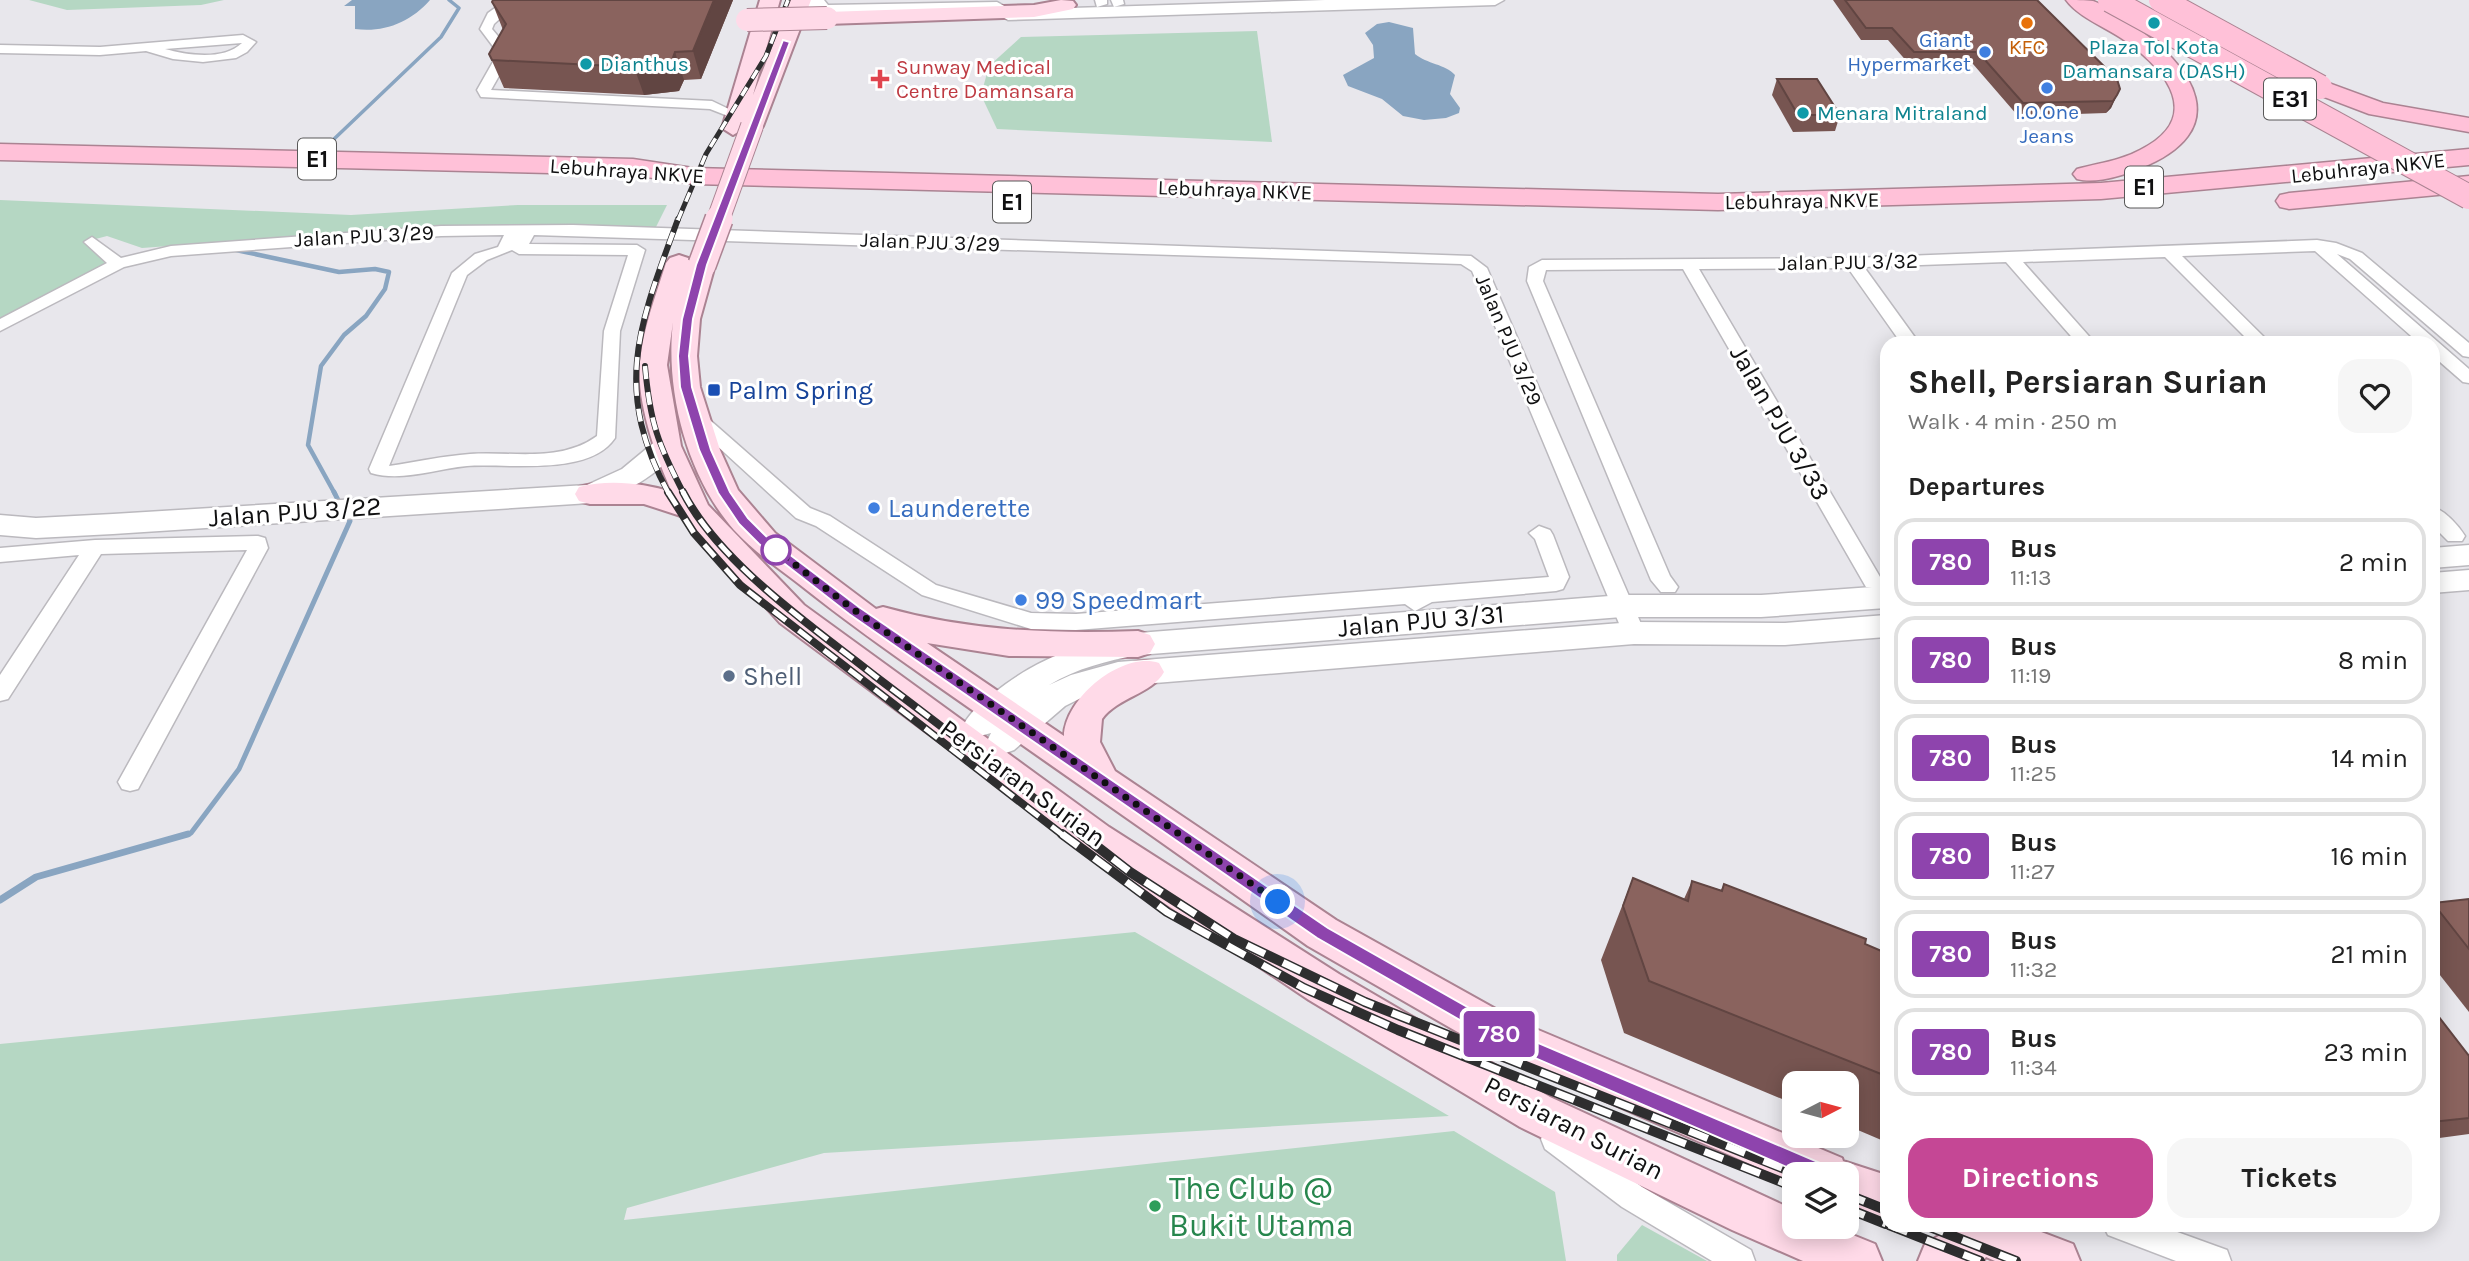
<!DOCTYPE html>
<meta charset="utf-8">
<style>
:root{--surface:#fff;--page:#f6f6f6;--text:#222;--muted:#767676;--line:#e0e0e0;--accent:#c54795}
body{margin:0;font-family:Karla,sans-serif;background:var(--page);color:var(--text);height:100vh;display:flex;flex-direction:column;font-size:26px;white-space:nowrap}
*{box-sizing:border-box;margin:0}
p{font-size:23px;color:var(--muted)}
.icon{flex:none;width:38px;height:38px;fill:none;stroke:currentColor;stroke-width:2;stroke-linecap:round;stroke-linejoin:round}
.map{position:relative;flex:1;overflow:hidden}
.sheet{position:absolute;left:1880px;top:336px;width:560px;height:896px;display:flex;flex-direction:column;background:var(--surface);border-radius:21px;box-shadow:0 4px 18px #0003}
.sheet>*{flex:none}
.badge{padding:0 14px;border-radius:5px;font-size:24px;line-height:46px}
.needle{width:46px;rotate:84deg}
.fabs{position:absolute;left:1782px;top:1071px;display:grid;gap:14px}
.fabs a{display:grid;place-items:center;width:77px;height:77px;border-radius:14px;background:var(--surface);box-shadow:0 4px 18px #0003;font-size:35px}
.you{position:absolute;width:35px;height:35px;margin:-18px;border:5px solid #fff;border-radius:50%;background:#1a73e8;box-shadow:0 0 0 10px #1a73e833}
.map>.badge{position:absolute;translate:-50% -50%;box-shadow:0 0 0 4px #fff}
h2{padding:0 28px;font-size:26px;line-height:63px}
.round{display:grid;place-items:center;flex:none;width:74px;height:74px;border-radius:21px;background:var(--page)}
.summary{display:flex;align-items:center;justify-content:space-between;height:119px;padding:0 28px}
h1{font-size:33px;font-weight:700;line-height:52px}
.primary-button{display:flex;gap:14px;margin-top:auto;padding:14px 28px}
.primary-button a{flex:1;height:80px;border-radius:21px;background:var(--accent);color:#fff;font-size:28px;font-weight:700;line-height:80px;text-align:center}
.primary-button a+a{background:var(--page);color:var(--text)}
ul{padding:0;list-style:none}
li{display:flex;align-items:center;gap:21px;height:88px;margin:0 14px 10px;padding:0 14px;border:4px solid var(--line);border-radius:21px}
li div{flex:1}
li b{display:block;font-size:26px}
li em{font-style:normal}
li .badge{min-width:77px;font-weight:700;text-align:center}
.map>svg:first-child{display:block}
.green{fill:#b5d7c3}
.water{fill:#89a5c1}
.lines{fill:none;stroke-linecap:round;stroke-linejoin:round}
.stream-far3{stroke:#89a5c1;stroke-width:3.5}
.stream-far2{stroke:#89a5c1;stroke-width:4.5}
.stream-far1{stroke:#89a5c1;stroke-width:5}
.stream{stroke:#89a5c1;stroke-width:7}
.street-casing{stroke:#bbb9be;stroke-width:3}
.secondary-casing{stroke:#bbb9be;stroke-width:3}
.primary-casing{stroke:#ab8392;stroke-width:4}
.highway-casing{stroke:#ab8392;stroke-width:3}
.street{fill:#fff;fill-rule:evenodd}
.secondary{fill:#fff;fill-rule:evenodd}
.primary{fill:#ffdae8;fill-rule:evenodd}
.highway{fill:#ffc1d8;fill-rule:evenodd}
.rail-far3-casing{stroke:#2e2e2f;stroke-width:5}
.rail-far2-casing{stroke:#2e2e2f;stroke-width:6}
.rail-far1-casing{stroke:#2e2e2f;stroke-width:8}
.rail-casing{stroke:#2e2e2f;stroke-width:10}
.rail-far3{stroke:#fff;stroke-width:3.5;stroke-dasharray:10;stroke-linecap:butt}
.rail-far2{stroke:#fff;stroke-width:4.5;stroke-dasharray:13;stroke-linecap:butt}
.rail-far1{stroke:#fff;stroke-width:5;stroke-dasharray:16;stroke-linecap:butt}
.rail{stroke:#fff;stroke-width:7;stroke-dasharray:20;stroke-linecap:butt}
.primary-bridge-far1-casing{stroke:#ab8392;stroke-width:24;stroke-linecap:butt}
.primary-bridge-casing{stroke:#ab8392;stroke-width:30;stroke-linecap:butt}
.highway-bridge-casing{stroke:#ab8392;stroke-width:26;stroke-linecap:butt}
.primary-bridge-far1{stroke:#ffdae8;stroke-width:22}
.primary-bridge{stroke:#ffdae8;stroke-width:27}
.highway-bridge{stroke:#ffc1d8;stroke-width:24}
.wall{fill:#775551}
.shaded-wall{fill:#614542}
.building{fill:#8a635e;stroke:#614542;stroke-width:2}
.line{fill:#8e44ad;stroke:#fff;stroke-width:2}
.walk{stroke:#101011;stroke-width:7;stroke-dasharray:0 12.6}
.food-dot{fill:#e8710a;stroke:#fff;stroke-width:2.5}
.culture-dot{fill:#0f9aa8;stroke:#fff;stroke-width:2.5}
.shop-dot{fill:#3f7fe0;stroke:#fff;stroke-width:2.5}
.health-dot{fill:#e0444e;stroke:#fff;stroke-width:2.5}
.transit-dot{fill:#1a4fb4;stroke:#fff;stroke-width:2.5}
.stop-dot{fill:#fff;stroke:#8e44ad;stroke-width:3.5}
.service-dot{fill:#5c6f8a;stroke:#fff;stroke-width:2.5}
.leisure-dot{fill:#2e9e5b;stroke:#fff;stroke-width:2.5}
.labels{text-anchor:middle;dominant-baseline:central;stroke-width:6;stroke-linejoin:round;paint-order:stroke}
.far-shop-label{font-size:21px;fill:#366cbe;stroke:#fff;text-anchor:end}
.far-food-label{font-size:21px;fill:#c56008;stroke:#fff}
.far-culture-label{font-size:21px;fill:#0d838f;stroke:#fff;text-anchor:start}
.far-health-label{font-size:21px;fill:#be3a42;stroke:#fff;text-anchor:start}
.far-street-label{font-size:21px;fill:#101011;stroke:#fff}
.shield{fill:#fff;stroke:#585858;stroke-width:2}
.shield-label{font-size:24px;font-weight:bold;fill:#101011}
.transit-label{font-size:26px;fill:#164399;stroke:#fff;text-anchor:start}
.street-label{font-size:26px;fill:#101011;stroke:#fff}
.shop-label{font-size:26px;fill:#366cbe;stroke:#fff;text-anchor:start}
.service-label{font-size:26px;fill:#4e5e75;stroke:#fff;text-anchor:start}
.near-leisure-label{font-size:32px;fill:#27864d;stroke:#fff;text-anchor:start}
</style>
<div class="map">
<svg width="2469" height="1261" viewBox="0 0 2469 1261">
<rect width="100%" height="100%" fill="#e8e7ec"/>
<!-- green -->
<g class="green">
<polygon points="29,0 224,0 201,5 67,10"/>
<polygon points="1257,31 1272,142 997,129 981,95 989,66 1021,37"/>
<polygon points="0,200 351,215 518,205 667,205 655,229 447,225 142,248 107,236 88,241 106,264 0,320"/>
<polygon points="1135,932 1449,1116 824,1153 627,1208 624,1220 1454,1131 1555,1192 1566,1261 0,1261 0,1044"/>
<polygon points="1642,1225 1707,1261 1617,1261 1617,1255"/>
</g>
<!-- water -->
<g class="water">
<path d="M352,0H430C411,22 384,33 355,29V6H344Z"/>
<path d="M1389,22L1413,28L1415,54C1427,64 1445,64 1455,75L1450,94L1460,108L1459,113L1446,118L1424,120L1403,116L1382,99L1348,86L1343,75L1374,58L1373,45L1365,33L1377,24Z"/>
</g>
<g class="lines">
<!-- stream-far3 -->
<polyline class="stream-far3" points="333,140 441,37 459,8 449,0"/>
<!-- stream-far2 -->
<polyline class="stream-far2" points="236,250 339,272 375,269 389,272 385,289 366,316 344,335 321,366 308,445 335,494"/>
<!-- stream-far1 -->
<g class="stream-far1">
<polyline points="334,492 341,506"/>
<polyline points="181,836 191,833 239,769 350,521 346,515"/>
</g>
<!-- stream -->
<polyline class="stream" points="0,900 36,877 188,834"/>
<defs>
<g id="street">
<polygon points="506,0 520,0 494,24 492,29 512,53 491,90 712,101 735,112 728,116 710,109 481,97 477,90 498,53 480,29 488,13"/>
<polygon points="1095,0 1107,0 1107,4 1097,7"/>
<polygon points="1111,0 1123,0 1124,4 1114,7"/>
<path d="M243,35L256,42L247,52L236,58L203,62L173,59L146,51L100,55L0,53V45L100,47ZM242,43C223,61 187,55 165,49Z"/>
<path d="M573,225L1471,256L1487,268L1645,633L1641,639H1627L1623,633L1472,271L1461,264L534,235L529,244L637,245L645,250L620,331L615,438C589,477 507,463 467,466C435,469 402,482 371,473L369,469L452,273L475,254L498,247L504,235L441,236L171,256L124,267L0,331V319L107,263L84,242L92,237L121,258L171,246L441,226ZM512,250L519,254L628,255L604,331L597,436C560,463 512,451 470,454C443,456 416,462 389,466L467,275L487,260Z"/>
<polygon points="2317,240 2336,243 2362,253 2469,343 2469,357 2463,356 2350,259 2337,254 2469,369 2469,383 2463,382 2432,355 2432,343 2419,343 2315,251 2182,256 2270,343 2251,343 2165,257 2023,262 2095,343 2077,343 2006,262 1864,267 1919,343 1901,343 1848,268 1699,269 1883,582 1880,587 1866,587 1683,269 1546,270 1543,281 1670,576 1678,587 1675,592 1661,592 1651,580 1527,281 1529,267 1542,260 1853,258"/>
<polygon points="697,412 703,414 810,508 830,516 936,585 1031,613 1076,614 1549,577 1535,539 1529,533 1539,526 1550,530 1553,535 1569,577 1563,589 1556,591 1432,602 1415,611 1405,604 1076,630 1031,629 922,595 816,526 796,518 691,422 688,418 691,414"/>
<path d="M2432,507C2445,510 2458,525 2465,536L2462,541H2448L2432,525Z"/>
<polygon points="258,536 265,538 268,548 138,789 130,791 122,789 118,782 247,550 101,554 8,699 0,701 0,675 79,555 0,562 0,548 95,540"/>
<polygon points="1555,1125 1642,1187 1751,1250 1755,1261 1712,1261 1622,1207 1545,1149 1541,1139 1545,1129"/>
<polygon points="2103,1225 2158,1225 2227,1250 2231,1261 2176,1261 2108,1235"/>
</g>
<g id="secondary">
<polygon points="806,0 824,0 828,5 997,2 1006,7 997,12 827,15 809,10"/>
<polygon points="1325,0 1504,0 1495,5 1008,20 999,15 1008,10"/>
<path d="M666,437L675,440L679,446C660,476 623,494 590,503L113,534L36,538L0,535V515L36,518L113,514L587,485L622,469L657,440Z"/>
<polygon points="2469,545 2469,565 2432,568 2432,548"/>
<polygon points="2469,570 2469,590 2432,593 2432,573"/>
<path d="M1886,586V608L1761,617H1622L1138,655C1106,661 1078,668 1049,685L1071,675L1118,662L1634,622L1785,623L1886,615V637L1785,645L1634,644L1118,686L1093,692L1065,706L1014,750L1003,754L992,750L987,741L991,733L980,736L969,733L964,724C971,711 983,702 994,693C1037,658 1084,642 1138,633L1622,595H1761Z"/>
</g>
<g id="primary">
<polygon points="760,0 780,0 753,95 791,0 811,0 763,126 760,131 752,133 743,129 733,135 722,128"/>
<polygon points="1061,0 1073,1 1076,5 1073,9 1034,17 827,24 817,18 827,12 1034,5"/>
<path d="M679,255L688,258L691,262L702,257L711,260L715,265L700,319L697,356L700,387L720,450L738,490L775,533L876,609L883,607C968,631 1051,634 1138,631L1150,635L1155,644L1150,653L1138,657L1009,656L927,643L1064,736C1065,698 1122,651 1159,663L1164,672C1152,694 1118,697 1102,719L1100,742L1115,771L1336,920L1519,1022L1842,1158L1843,1161L1886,1175V1221L1846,1206V1174H1794V1183L1489,1050L1308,946C1184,858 1060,771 935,684C889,652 843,619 799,584C777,567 753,551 734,530C687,476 665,392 673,322L667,365L681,446L708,505L804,605L1109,827L1339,974L1550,1097L1794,1210V1227H1833L1875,1244L1882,1261H1803L1732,1230L1520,1127L1309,1000L1083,849L780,623L684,517L644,504H590L579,501L575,494L579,487C609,479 643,483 672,492C656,457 636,401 640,362C643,328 656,295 666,263L670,258Z"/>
<polygon points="1939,1225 2023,1225 2073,1244 2080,1261 1995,1261 1986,1257 1983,1261 1918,1261 1925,1244 1942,1234"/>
</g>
<g id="highway">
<path d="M2066,0C2074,0 2086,0 2093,1C2105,5 2118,16 2129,23C2196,66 2236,131 2139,169C2121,176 2096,184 2077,179L2073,174L2077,169C2098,163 2120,161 2140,150C2204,118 2168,71 2124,40C2107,28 2078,17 2066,0Z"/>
<polygon points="2285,67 2383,103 2469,118 2469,132 2369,114 2277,79 2273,74 2277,69"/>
<polygon points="0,144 633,159 693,168 1718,194 2101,183 2469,149 2469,165 2101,199 1718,210 693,184 633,175 0,160"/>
<polygon points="2469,176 2469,192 2289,209 2280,207 2276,201 2280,195 2289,193"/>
</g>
</defs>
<!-- street casing -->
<use href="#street" class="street-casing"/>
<!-- secondary casing -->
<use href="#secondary" class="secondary-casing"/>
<!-- primary casing -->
<use href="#primary" class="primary-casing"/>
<!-- highway casing -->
<use href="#highway" class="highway-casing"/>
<!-- street -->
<use href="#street" class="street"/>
<!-- secondary -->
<use href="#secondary" class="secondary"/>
<!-- primary -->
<use href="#primary" class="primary"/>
<!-- highway -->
<use href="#highway" class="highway"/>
<defs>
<polyline id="rail-far3" points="678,220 706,154 766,56 788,0"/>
<g id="rail-far2">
<path d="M645,366C650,423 658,444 684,494"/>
<path d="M669,494C611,388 640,323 678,219"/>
</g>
<g id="rail-far1">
<polyline points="668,492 694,533 740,585 1064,836"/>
<path d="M683,492C720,564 812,626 875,676C945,729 1014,782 1083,836"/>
</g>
<g id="rail">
<polyline points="1062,834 1167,912 1304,988 1398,1030 1794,1187"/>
<polyline points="1081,834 1130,872 1234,939 1365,1002 1797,1174"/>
<polyline points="1846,1194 1886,1210"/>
<polyline points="1846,1208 1886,1224"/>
<polyline points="1889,1225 1980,1261"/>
<polyline points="1925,1225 2016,1261"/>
</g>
</defs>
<!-- rail-far3 casing -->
<use href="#rail-far3" class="rail-far3-casing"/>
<!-- rail-far2 casing -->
<use href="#rail-far2" class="rail-far2-casing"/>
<!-- rail-far1 casing -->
<use href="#rail-far1" class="rail-far1-casing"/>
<!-- rail casing -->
<use href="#rail" class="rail-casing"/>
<!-- rail-far3 -->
<use href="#rail-far3" class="rail-far3"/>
<!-- rail-far2 -->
<use href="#rail-far2" class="rail-far2"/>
<!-- rail-far1 -->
<use href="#rail-far1" class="rail-far1"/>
<!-- rail -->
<use href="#rail" class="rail"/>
<defs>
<g id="primary-bridge-far1">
<polyline points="747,20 827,18"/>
<polyline points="718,220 752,126"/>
</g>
<polyline id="primary-bridge" points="702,265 719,219"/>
<g id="highway-bridge">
<polyline points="2110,0 2469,197"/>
<polyline points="2161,0 2320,87"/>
</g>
</defs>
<!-- primary-bridge-far1 casing -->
<use href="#primary-bridge-far1" class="primary-bridge-far1-casing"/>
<!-- primary-bridge casing -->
<use href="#primary-bridge" class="primary-bridge-casing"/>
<!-- highway-bridge casing -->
<use href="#highway-bridge" class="highway-bridge-casing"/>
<!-- primary-bridge-far1 -->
<use href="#primary-bridge-far1" class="primary-bridge-far1"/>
<!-- primary-bridge -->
<use href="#primary-bridge" class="primary-bridge"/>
<!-- highway-bridge -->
<use href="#highway-bridge" class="highway-bridge"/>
</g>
<!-- wall -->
<g class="wall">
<polygon points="493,0 733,0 701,79 684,80 679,91 644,95 504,88 489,54 503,30 492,2"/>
<polygon points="1833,0 2037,0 2120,89 2111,108 2106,113 2018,116 1973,64 1909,64 1888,40 1861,40"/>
<polygon points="1777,79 1840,115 1835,131 1793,132 1772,95"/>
<polygon points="1633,878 1684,899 1692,881 1721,890 1724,884 1886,953 1886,1142 1846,1125 1846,1083 1794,1083 1794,1104 1624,1033 1601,960"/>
<polygon points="2469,899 2469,1012 2432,965 2433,903"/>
<polygon points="2432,1008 2469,1056 2469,1134 2432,1139"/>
</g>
<!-- shaded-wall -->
<g class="shaded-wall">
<polygon points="714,0 733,0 701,79 693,51"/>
<polygon points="675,52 684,80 679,91 644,95 634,67"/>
<polygon points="2117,95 2111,108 2106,113 2113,101"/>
</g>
<!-- building -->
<g class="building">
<polygon points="493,0 714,0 693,51 675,52 671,63 634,67 492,60 489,54 506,24 492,2"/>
<polygon points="1845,0 2037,0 2117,79 2120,89 2117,95 2113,101 2023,103 1978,52 1914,52 1892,28 1866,28"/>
<polygon points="1777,79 1817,79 1840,115 1798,115"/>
<polygon points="1633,878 1688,901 1692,881 1722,891 1724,884 1866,939 1865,944 1886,953 1886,1076 1649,981 1623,906"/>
<polygon points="2469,899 2469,949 2433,903"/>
<polygon points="2432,1008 2469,1056 2469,1118 2432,1122"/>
</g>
<!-- line -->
<polygon class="line" points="783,40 790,42 707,265 693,319 689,356 692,387 711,450 730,492 748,518 768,538 859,607 1328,928 1510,1031 1832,1168 1835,1174 1832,1181 1826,1184 1819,1181 1498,1042 1317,938 849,614 759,544 739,524 718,493 699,450 680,387 678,356 682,319 696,265"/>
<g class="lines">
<!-- walk -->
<polyline class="walk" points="776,550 854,610 1278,902"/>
</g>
<!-- markers -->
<circle class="food-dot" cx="2027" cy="23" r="7"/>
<g class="culture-dot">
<circle cx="2154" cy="23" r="7"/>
<circle cx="586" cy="64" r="7"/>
<circle cx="1803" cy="113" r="7"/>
</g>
<g class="shop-dot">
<circle cx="1985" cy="52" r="7"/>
<circle cx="2047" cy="88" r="7"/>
<circle cx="874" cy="508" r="7"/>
<circle cx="1021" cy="600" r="7"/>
</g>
<path class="health-dot" d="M876.5 68.5h7v7h7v7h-7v7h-7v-7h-7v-7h7z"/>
<rect class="transit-dot" x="707" y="383" width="14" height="14" rx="3.5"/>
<circle class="stop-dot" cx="776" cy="550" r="14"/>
<circle class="service-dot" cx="729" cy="676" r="7"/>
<circle class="leisure-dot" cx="1155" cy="1206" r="7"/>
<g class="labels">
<!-- far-shop labels -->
<g class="far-shop-label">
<text x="1971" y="40">Giant<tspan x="1971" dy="24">Hypermarket</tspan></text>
<text x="2047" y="112" text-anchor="middle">I.O.One<tspan x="2047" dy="24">Jeans</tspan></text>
</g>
<!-- far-food labels -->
<g class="far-food-label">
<text x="2027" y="47">KFC</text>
</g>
<!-- far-culture labels -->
<g class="far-culture-label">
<text x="2154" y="47" text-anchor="middle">Plaza Tol Kota<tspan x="2154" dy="24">Damansara (DASH)</tspan></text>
<text x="600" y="64">Dianthus</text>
<text x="1817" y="113">Menara Mitraland</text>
</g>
<!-- far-health labels -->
<g class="far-health-label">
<text x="896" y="67">Sunway Medical<tspan x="896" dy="24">Centre Damansara</tspan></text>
</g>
<!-- far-street labels -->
<g class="far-street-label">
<text transform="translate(2368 168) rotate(-6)">Lebuhraya NKVE</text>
<text transform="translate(627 171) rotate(4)">Lebuhraya NKVE</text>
<text transform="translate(1235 190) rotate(2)">Lebuhraya NKVE</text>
<text transform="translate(1802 201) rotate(-1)">Lebuhraya NKVE</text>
<text transform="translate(364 236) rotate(-3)">Jalan PJU 3/29</text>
<text transform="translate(930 242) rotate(2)">Jalan PJU 3/29</text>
<text transform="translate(1848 262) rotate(-1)">Jalan PJU 3/32</text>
<text transform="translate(1509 340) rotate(67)">Jalan PJU 3/29</text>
</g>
<!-- shield labels -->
<g class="shield">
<rect x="2264" y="78.5" width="52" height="41" rx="5"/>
<rect x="298" y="138.5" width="38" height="41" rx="5"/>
<rect x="2125" y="166.5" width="38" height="41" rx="5"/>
<rect x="993" y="181.5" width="38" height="41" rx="5"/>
</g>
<g class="shield-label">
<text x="2290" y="99">E31</text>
<text x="317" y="159">E1</text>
<text x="2144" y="187">E1</text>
<text x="1012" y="202">E1</text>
</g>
<!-- transit labels -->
<g class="transit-label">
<text x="728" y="390">Palm Spring</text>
</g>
<!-- street labels -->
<g class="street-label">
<text transform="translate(1780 423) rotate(60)">Jalan PJU 3/33</text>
<text transform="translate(295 512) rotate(-4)">Jalan PJU 3/22</text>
<text transform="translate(1421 621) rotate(-5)">Jalan PJU 3/31</text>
<text transform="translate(1023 783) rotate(36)">Persiaran Surian</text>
<text transform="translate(1574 1128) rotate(27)">Persiaran Surian</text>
</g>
<!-- shop labels -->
<g class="shop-label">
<text x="888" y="508">Launderette</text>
<text x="1035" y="600">99 Speedmart</text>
</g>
<!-- service labels -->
<g class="service-label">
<text x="743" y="676">Shell</text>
</g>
<!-- near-leisure labels -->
<g class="near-leisure-label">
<text x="1169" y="1188">The Club @<tspan x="1169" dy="37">Bukit Utama</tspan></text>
</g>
</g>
</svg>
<div class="fabs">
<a><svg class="needle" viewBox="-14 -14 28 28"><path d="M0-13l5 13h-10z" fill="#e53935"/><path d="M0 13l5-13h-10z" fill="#767676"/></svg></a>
<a><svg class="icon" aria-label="layers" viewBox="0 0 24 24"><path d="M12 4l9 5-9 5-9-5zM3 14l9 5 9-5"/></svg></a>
</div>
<div class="you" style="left:1278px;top:902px"></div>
<b class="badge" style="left:1499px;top:1034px;background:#8e44ad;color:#fff">780</b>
<section class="sheet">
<div class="summary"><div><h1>Shell, Persiaran Surian</h1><p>Walk · 4 min · 250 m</p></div><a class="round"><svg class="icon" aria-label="heart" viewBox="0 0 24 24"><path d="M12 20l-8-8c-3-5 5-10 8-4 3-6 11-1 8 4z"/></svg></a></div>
<h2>Departures</h2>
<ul>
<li><span class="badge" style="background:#8e44ad;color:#fff">780</span><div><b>Bus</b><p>11:13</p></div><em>2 min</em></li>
<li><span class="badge" style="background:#8e44ad;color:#fff">780</span><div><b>Bus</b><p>11:19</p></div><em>8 min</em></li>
<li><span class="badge" style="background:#8e44ad;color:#fff">780</span><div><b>Bus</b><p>11:25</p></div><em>14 min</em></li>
<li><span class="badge" style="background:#8e44ad;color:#fff">780</span><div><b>Bus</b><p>11:27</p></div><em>16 min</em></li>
<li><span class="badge" style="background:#8e44ad;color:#fff">780</span><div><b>Bus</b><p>11:32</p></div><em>21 min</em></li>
<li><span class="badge" style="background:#8e44ad;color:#fff">780</span><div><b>Bus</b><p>11:34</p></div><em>23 min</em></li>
</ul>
<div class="primary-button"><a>Directions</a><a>Tickets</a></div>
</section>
</div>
